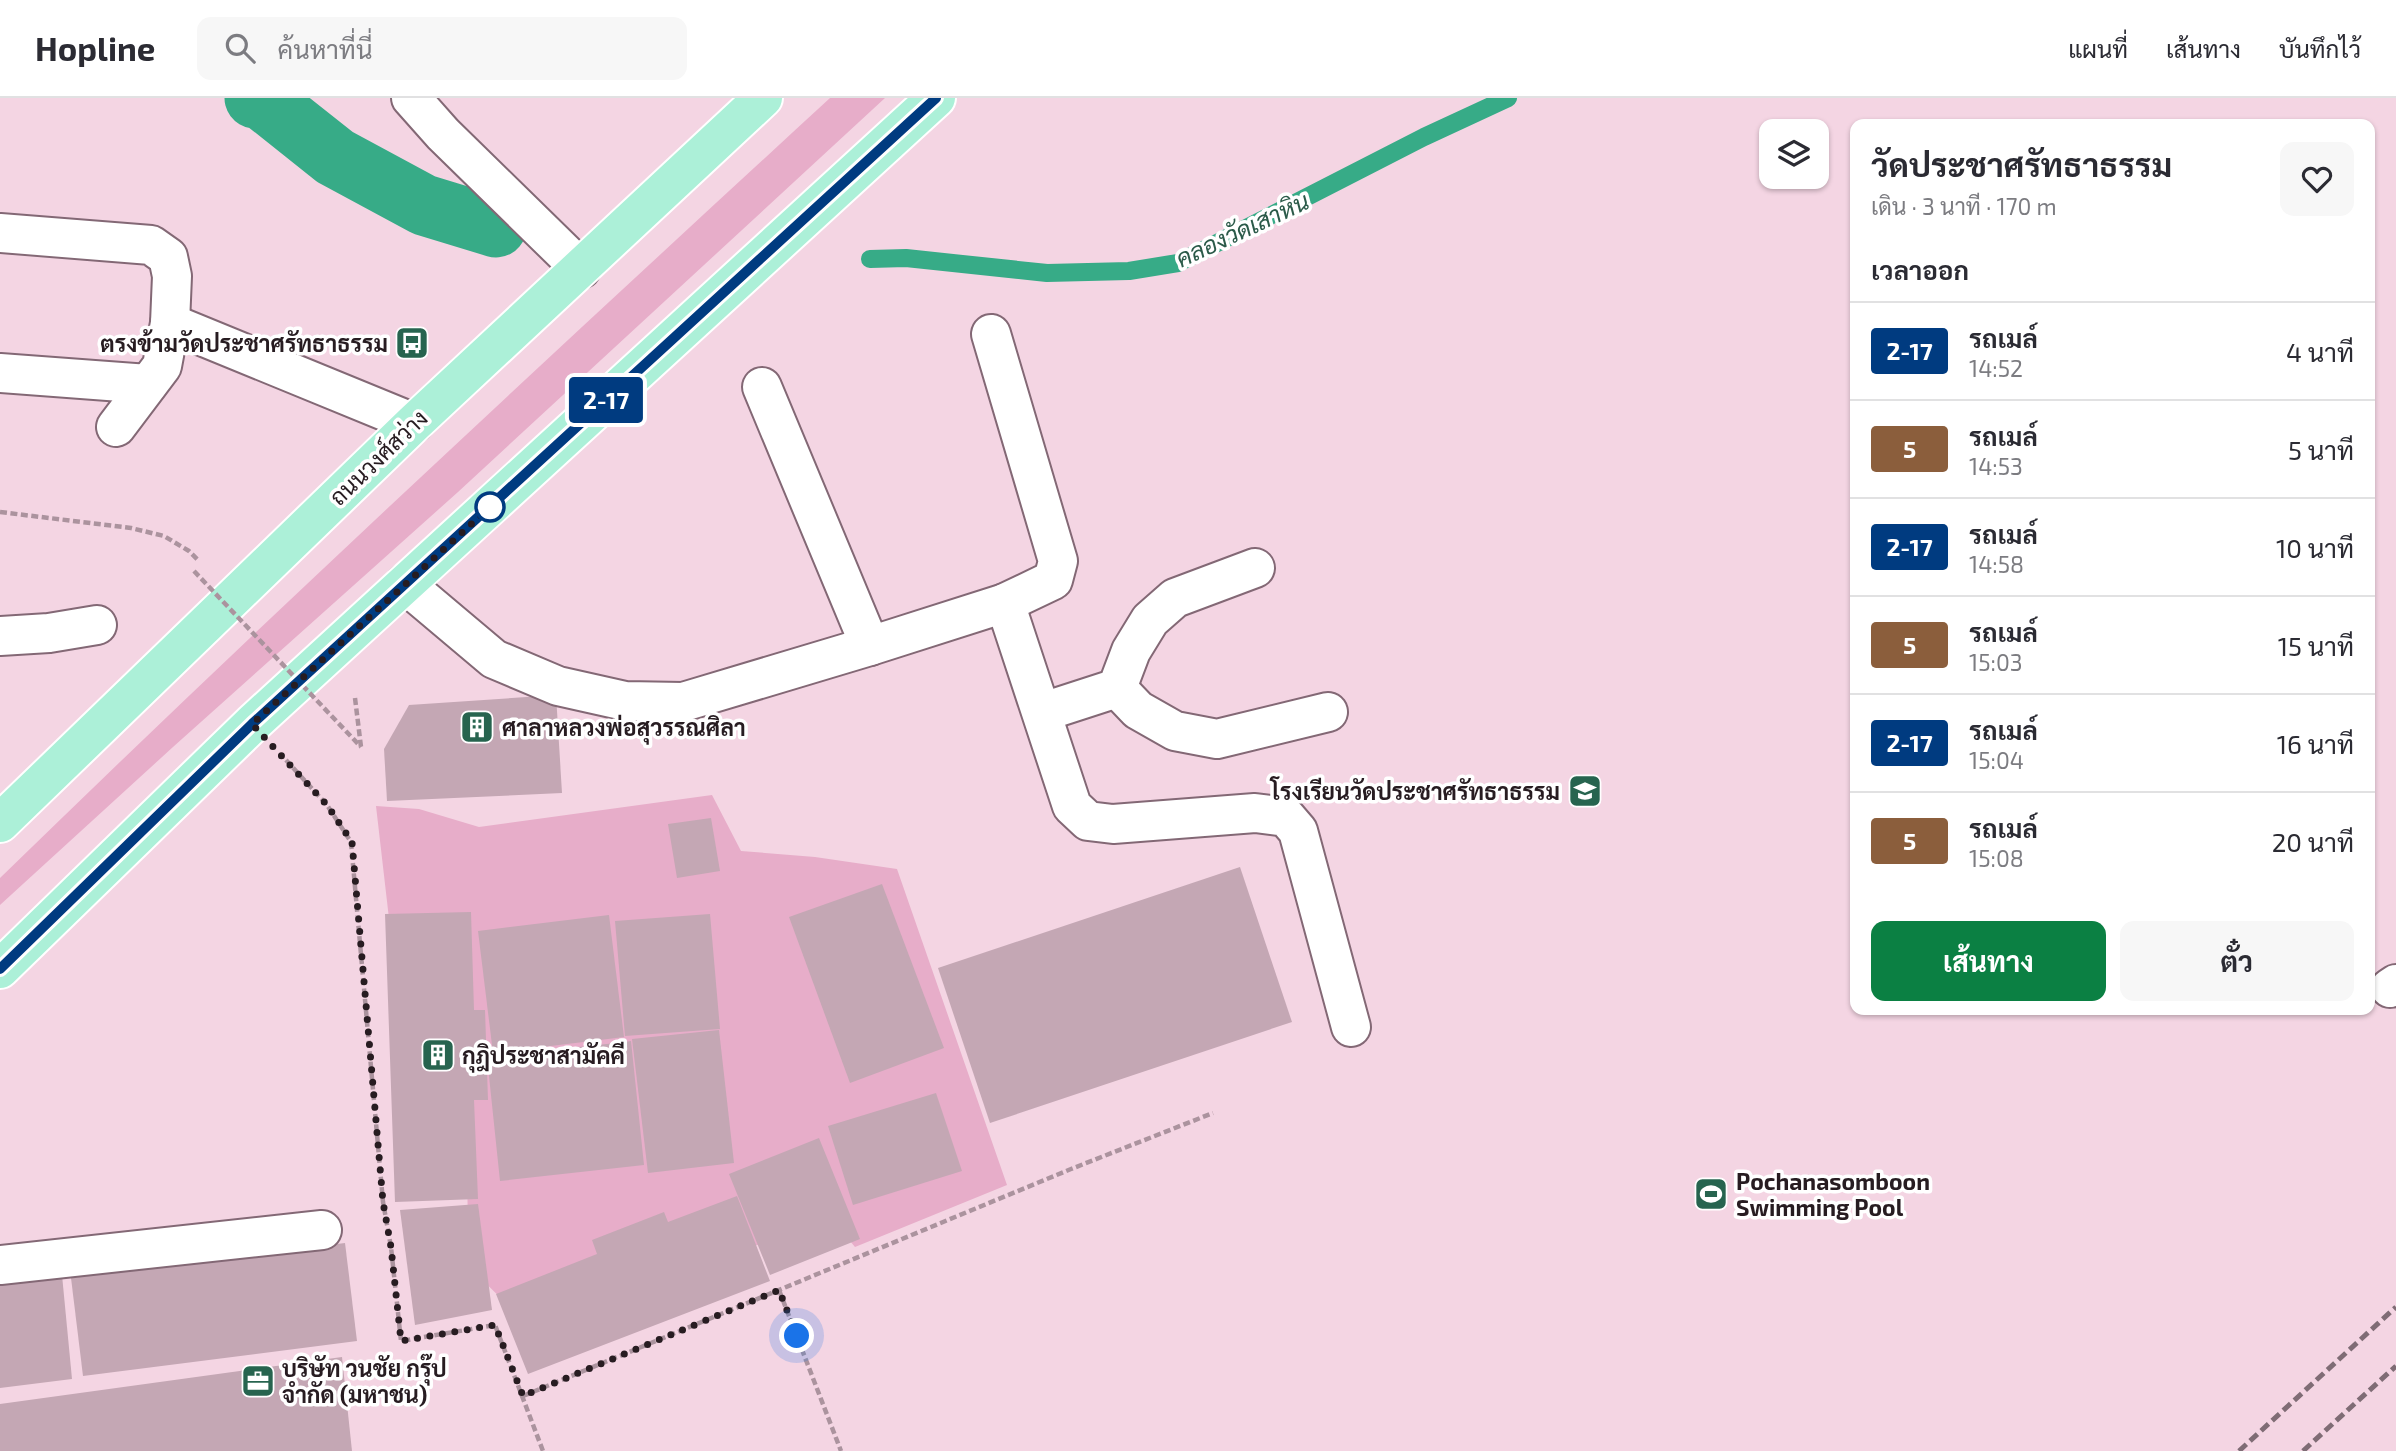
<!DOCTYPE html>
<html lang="th">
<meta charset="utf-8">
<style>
:root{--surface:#fff;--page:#f7f7f7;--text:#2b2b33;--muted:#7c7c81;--line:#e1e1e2;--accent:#0b8043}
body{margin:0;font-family:"Exo 2",Sarabun,sans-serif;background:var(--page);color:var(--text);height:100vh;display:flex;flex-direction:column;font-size:26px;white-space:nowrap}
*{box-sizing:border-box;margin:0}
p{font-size:23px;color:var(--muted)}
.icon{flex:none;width:38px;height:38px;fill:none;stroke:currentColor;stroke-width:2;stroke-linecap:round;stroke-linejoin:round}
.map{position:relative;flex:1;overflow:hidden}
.sheet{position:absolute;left:1850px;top:21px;width:525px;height:896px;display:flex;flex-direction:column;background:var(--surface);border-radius:14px;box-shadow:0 2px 5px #0004}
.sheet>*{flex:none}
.badge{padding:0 14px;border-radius:5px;font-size:24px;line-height:46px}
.tools{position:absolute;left:1759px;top:21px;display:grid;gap:14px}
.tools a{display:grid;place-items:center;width:70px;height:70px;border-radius:14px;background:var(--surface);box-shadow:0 2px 5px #0004;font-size:35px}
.you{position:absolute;width:35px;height:35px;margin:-18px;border:5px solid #fff;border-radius:50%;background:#1a73e8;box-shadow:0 0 0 10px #1a73e833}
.map>.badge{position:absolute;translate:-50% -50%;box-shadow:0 0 0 4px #fff}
h2{padding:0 21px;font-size:26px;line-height:63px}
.round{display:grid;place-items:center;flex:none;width:74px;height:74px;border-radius:14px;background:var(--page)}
.head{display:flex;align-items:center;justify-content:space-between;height:119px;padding:0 21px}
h1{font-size:33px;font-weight:700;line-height:52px}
.primary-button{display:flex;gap:14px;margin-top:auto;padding:14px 21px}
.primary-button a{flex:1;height:80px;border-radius:14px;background:var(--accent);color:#fff;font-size:28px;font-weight:700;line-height:80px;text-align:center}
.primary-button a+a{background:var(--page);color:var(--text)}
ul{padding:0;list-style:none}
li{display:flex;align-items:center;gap:21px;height:98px;padding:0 21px;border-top:2px solid var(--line)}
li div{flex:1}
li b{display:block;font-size:26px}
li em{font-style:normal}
li .badge{min-width:77px;font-weight:700;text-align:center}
header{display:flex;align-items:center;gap:42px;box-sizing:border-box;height:98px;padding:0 35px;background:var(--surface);border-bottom:2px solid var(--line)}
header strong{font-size:33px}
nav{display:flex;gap:38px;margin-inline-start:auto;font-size:24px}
.search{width:490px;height:63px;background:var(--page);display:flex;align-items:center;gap:18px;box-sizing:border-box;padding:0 24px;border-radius:14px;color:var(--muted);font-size:26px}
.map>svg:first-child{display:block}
.green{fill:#e7adc9}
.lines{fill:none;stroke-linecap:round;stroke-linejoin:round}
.stream{stroke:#37ab87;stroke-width:18}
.canal{stroke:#37ab87;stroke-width:61}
.building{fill:#c4a7b4}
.minor-casing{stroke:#836875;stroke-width:42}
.major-casing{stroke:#fff;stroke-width:42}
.path{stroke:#ab939e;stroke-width:4.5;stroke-dasharray:7 3.5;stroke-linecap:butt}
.minor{stroke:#fff;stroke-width:38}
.major{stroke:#acf0d8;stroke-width:38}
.rail{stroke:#7f6c75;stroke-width:5;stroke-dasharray:10 5;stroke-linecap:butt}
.path-bridge{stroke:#ab939e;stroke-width:4.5;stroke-dasharray:7 3.5;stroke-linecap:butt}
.line-casing{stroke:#fff;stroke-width:16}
.line{stroke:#003b80;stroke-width:10}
.walk{stroke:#271c21;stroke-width:7;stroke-dasharray:0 12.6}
.stop-dot{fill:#fff;stroke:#003b80;stroke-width:3.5}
.labels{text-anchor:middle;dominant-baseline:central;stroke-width:7;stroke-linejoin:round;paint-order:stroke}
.poi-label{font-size:23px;font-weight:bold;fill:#271c21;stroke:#fff;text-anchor:start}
.street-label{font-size:23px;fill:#271c21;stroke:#fff}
.water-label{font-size:24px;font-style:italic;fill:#2b5a49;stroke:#fff}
</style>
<header>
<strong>Hopline</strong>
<div class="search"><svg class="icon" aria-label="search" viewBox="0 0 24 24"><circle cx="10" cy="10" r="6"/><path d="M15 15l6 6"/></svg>ค้นหาที่นี่</div>
<nav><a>แผนที่</a><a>เส้นทาง</a><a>บันทึกไว้</a></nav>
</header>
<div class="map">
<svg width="2396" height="1353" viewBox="0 0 2396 1353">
<rect width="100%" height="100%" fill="#f4d5e3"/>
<!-- green -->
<g class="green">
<path d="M830,0H885L458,394L173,649L0,807V780C272,515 551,257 830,0Z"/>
<polygon points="712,697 741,753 815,759 897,771 1007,1087 855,1149 836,1126 513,1212 469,1169 465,992 397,890 376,708 419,711 479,729"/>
</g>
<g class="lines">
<!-- stream -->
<polyline class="stream" points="870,161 906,160 1047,175 1129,173 1178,165 1424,39 1508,0"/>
<!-- canal -->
<polyline class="canal" points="255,0 262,1 335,59 424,107 496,129"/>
</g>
<!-- building -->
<g class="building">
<polygon points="556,597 562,695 387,703 384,651 409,607"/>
<polygon points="711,720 720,773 677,780 668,726"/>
<polygon points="1240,769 1292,924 990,1025 938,870"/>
<polygon points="882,786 944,950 850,985 789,819"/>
<polygon points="471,814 474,912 485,912 488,1002 474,1002 478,1101 395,1104 385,816"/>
<polygon points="710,816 720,931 625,938 615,823"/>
<polygon points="609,817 624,939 493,955 478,833"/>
<polygon points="719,932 734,1065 648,1075 632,941"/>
<polygon points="631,943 644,1067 500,1083 487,959 625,944 626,946 625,944"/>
<polygon points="936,995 962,1073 853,1107 828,1028"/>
<polygon points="819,1040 860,1141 770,1177 729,1076"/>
<polygon points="737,1098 770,1183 528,1276 496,1196 597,1156 592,1142 664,1114 668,1124"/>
<polygon points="478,1106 492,1212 415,1227 400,1112"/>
<polygon points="345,1145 357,1243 83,1278 71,1180"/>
<polygon points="62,1177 72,1281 0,1290 0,1185"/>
<polygon points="342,1259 352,1353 0,1353 0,1306"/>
</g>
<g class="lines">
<defs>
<g id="minor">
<polyline points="411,0 443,36 581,171"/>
<polyline points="0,135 151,147 168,159 172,178 170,225 162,268 116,329"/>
<polyline points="170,225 414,325"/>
<polyline points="991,236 1058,463 1053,482 1005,505"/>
<polyline points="0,275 148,286"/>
<polyline points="762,289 870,548"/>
<polyline points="405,486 494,561 558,588 625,603 683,604 870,548 1005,505 1072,708 1088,723 1113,726 1255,715 1286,719 1298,733 1351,929"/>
<polyline points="0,538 49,535 97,527"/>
<polyline points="1117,590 1138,612 1175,633 1217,641 1328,614"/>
<polyline points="1043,614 1117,590 1131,553 1150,522 1175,500 1255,470"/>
<polyline points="2390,890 2396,886"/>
<polyline points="0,1167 322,1132"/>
</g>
<g id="major">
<polyline points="0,725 414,325 763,0"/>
<polyline points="0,871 252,626 936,0"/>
</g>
</defs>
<!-- minor casing -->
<use href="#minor" class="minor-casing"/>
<!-- major casing -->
<use href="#major" class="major-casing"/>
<!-- path -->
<g class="path">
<polyline points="0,414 131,430 164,438 189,453 199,463"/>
<polyline points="355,600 361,649"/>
<polyline points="286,662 327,707 351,744 383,1104 391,1149 401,1243 495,1227 543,1353"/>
<polyline points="779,1192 841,1353"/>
<polyline points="523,1298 1071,1071 1213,1015"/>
</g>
<!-- minor -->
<use href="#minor" class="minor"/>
<!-- major -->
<use href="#major" class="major"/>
<!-- rail -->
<g class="rail">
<polyline points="2239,1353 2396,1209"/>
<polyline points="2303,1353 2396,1268"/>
</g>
<!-- path-bridge -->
<polyline class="path-bridge" points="194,473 361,649"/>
</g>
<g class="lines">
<defs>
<polyline id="line" points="0,871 252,626 936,0"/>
</defs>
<!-- line casing -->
<use href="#line" class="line-casing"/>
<!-- line -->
<use href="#line" class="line"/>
<!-- walk -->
<polyline class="walk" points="490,409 252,626 327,707 352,744 383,1104 391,1149 401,1243 495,1227 523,1298 779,1192 797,1238"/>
</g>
<!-- icons -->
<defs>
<symbol id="bus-square" viewBox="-11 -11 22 22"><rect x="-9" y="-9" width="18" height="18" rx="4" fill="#27644f" stroke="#fff"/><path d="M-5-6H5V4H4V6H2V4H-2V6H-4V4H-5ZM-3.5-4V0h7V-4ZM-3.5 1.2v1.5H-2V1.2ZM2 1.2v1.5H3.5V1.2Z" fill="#fff"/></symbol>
<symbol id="building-square" viewBox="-11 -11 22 22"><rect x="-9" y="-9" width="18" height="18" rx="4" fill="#27644f" stroke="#fff"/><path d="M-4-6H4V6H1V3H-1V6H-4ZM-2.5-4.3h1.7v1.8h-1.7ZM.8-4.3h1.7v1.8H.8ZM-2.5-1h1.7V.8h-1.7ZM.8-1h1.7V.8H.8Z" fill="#fff"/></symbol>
<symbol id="school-square" viewBox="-11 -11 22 22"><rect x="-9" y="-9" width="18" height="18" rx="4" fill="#27644f" stroke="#fff"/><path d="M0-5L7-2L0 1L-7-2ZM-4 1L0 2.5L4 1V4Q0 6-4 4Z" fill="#fff"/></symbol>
<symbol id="stadium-square" viewBox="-11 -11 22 22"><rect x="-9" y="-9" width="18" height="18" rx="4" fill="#27644f" stroke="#fff"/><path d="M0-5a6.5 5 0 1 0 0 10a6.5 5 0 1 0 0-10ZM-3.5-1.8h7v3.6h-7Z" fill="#fff"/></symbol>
<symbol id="office-square" viewBox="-11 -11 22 22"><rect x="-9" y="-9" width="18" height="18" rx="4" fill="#27644f" stroke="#fff"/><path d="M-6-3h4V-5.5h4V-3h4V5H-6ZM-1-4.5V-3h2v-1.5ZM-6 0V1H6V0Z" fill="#fff"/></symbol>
</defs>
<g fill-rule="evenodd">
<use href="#bus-square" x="393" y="226" width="38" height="38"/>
<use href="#building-square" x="458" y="610" width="38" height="38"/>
<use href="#school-square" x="1566" y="674" width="38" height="38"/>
<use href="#building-square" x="419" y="938" width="38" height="38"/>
<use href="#stadium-square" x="1692" y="1077" width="38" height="38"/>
<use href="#office-square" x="239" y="1264" width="38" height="38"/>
</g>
<!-- markers -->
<circle class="stop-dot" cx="490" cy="409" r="14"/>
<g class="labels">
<!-- poi labels -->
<g class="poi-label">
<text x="388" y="245" text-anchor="end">ตรงข้ามวัดประชาศรัทธาธรรม</text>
<text x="502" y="629">ศาลาหลวงพ่อสุวรรณศิลา</text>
<text x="1560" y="693" text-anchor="end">โรงเรียนวัดประชาศรัทธาธรรม</text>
<text x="462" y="957">กุฎิประชาสามัคคี</text>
<text x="1736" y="1083">Pochanasomboon<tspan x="1736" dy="26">Swimming Pool</tspan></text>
<text x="282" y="1270">บริษัท วนชัย กรุ๊ป<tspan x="282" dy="26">จำกัด (มหาชน)</tspan></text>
</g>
<!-- street labels -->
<g class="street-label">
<text transform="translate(378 359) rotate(-44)">ถนนวงศ์สว่าง</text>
</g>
<!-- water labels -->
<g class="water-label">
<text transform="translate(1242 131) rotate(-25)">คลองวัดเสาหิน</text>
</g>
</g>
</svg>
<div class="tools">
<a><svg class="icon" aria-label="layers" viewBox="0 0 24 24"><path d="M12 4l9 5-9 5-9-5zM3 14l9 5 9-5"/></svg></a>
</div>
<div class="you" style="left:797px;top:1238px"></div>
<b class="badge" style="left:606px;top:302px;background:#003b80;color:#fff">2-17</b>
<section class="sheet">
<div class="head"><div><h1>วัดประชาศรัทธาธรรม</h1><p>เดิน · 3 นาที · 170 m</p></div><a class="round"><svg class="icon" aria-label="heart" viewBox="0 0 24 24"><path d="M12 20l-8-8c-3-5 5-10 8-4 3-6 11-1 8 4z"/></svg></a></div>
<h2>เวลาออก</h2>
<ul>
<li><span class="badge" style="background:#003b80;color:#fff">2-17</span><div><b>รถเมล์</b><p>14:52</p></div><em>4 นาที</em></li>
<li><span class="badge" style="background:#8b5e3c;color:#fff">5</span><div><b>รถเมล์</b><p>14:53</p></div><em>5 นาที</em></li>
<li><span class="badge" style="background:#003b80;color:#fff">2-17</span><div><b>รถเมล์</b><p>14:58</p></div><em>10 นาที</em></li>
<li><span class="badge" style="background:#8b5e3c;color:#fff">5</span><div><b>รถเมล์</b><p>15:03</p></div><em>15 นาที</em></li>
<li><span class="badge" style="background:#003b80;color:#fff">2-17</span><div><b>รถเมล์</b><p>15:04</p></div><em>16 นาที</em></li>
<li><span class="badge" style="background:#8b5e3c;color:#fff">5</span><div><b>รถเมล์</b><p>15:08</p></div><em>20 นาที</em></li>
</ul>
<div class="primary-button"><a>เส้นทาง</a><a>ตั๋ว</a></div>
</section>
</div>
